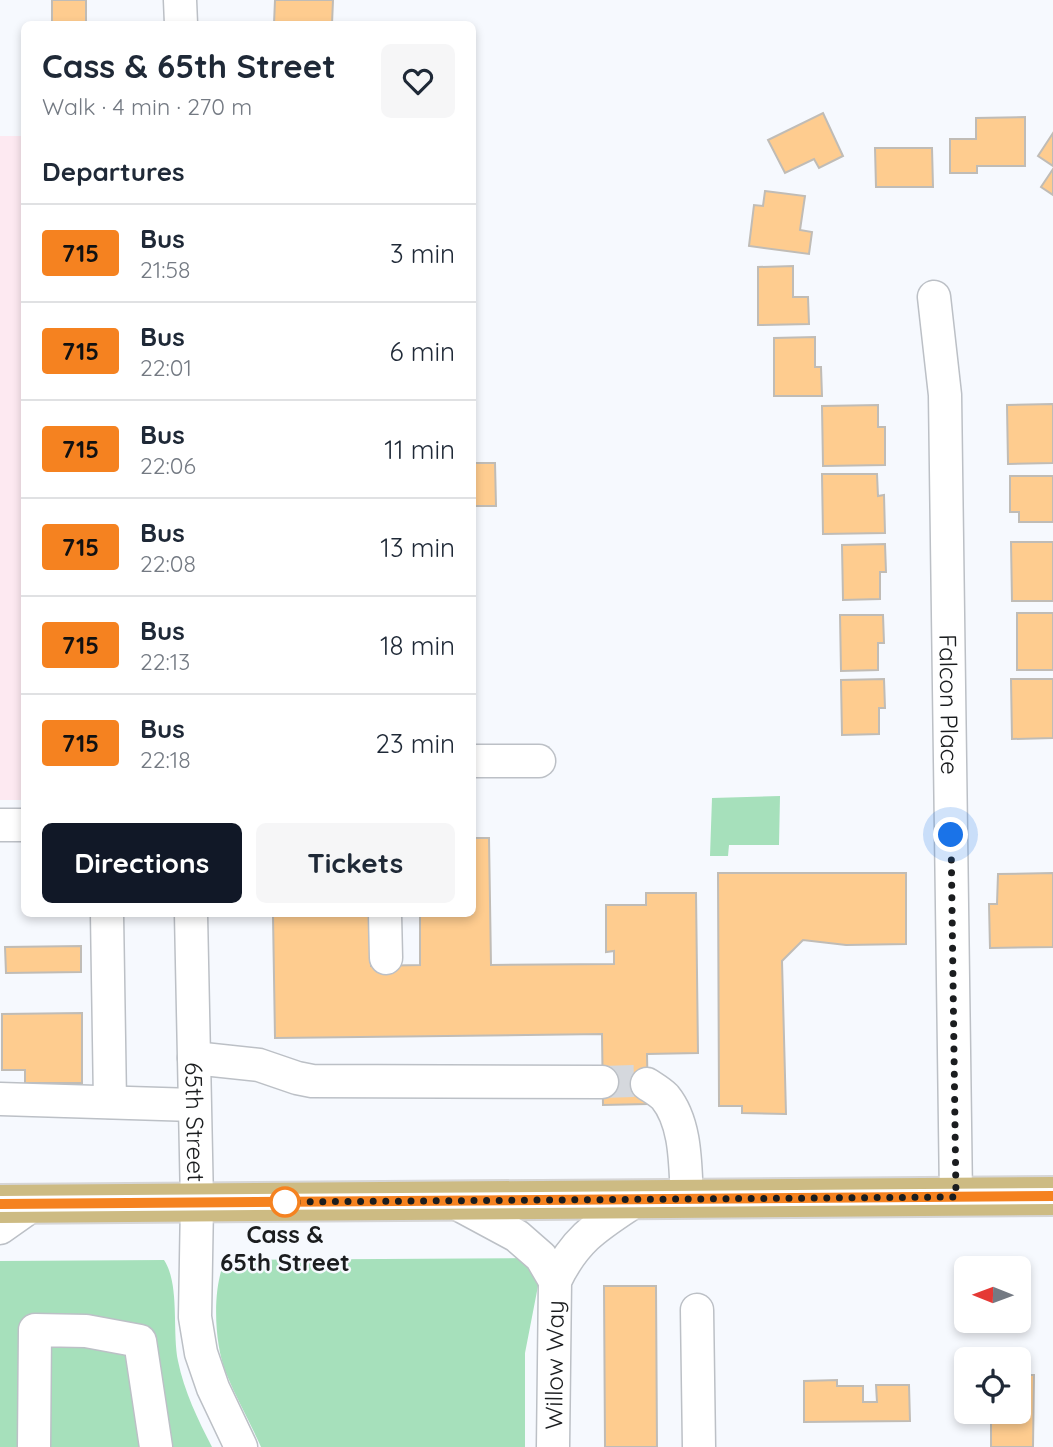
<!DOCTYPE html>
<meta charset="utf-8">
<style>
:root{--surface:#fff;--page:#f6f6f7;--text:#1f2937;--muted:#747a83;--line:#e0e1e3;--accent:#111827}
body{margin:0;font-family:Quicksand,sans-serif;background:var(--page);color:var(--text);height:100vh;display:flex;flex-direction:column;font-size:26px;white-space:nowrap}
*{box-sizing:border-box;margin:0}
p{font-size:23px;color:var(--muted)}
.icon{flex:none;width:38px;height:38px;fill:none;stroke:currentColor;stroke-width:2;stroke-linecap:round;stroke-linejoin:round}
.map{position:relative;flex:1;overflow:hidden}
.drawer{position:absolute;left:21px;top:21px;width:455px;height:896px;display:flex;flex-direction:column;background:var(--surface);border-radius:10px;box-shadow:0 4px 10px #0003}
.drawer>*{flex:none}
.badge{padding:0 14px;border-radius:5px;font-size:24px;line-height:46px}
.needle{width:46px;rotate:271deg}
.fabs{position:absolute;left:954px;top:1256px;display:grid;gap:14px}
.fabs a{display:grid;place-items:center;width:77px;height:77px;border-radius:10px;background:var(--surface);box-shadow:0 4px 10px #0003;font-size:35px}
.you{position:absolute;width:35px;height:35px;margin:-18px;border:5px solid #fff;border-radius:50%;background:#1a73e8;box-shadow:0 0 0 10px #1a73e833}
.map>.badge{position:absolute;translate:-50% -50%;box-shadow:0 0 0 4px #fff}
h2{padding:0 21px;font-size:26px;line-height:63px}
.round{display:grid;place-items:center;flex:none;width:74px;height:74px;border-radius:10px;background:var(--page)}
.headline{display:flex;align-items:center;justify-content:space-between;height:119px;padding:0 21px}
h1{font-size:33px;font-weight:800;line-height:52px}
.action{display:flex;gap:14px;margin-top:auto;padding:14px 21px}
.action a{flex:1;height:80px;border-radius:10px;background:var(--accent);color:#fff;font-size:28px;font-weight:800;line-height:80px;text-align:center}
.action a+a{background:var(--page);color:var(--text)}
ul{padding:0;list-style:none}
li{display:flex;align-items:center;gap:21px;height:98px;padding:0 21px;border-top:2px solid var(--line)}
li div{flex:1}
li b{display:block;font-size:26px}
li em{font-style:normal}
li .badge{min-width:77px;font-weight:700;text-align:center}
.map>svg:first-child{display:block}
.education{fill:#fde9f1}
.green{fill:#a6e0bb}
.building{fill:#fecc8f;stroke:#c0bcb6;stroke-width:2}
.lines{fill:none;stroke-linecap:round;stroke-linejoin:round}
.minor-tunnel{stroke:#d5d8dd;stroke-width:32;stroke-dasharray:32 16;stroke-linecap:butt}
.minor-casing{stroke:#bcc0c6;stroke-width:35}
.major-casing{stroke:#d6d6d7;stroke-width:42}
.minor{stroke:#fff;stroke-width:32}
.major{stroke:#cdbb83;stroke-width:38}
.line-casing{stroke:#fff;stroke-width:16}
.line{stroke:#f58220;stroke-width:10}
.walk{stroke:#1b1d1f;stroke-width:7;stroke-dasharray:0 12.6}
.stop-dot{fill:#fff;stroke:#f58220;stroke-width:3.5}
.labels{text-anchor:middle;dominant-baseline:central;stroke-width:5;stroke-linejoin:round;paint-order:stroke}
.street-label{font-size:24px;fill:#1b1d1f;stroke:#f6f9fe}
.stop-label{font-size:24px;font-weight:bold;fill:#1b1d1f;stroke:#f6f9fe}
</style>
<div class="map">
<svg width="1053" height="1447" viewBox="0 0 1053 1447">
<rect width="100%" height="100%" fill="#f6f9fe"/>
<!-- education -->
<rect class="education" x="0" y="136" width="24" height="664"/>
<!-- green -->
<g class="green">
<polygon points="780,796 779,845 729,845 728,856 710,856 712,798"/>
<path d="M529,1258L538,1272V1286L525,1353V1447H261C250,1422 236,1398 226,1373C214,1343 212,1289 225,1260Z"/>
<path d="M164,1260C180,1284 172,1331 178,1361C184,1391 198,1420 212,1447H0V1261Z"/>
</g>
<!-- building -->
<g class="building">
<rect x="52" y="0" width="34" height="24"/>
<polygon points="275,0 333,0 332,24 274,24"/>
<polygon points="823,113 843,156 819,168 814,159 785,173 768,140"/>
<polygon points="1025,117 1025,166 977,166 977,173 950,173 950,139 976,139 976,118"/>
<polygon points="1053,133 1053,166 1038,156"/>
<polygon points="875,148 932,148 933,187 876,187"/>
<polygon points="1053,169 1053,195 1041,187"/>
<polygon points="765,191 805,196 800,230 812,232 809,254 749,246 754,205 763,206"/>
<polygon points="793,266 793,297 808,297 809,324 758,325 758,267"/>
<polygon points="815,337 815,367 821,367 822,396 774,396 774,338"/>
<polygon points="1053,404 1053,463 1008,464 1007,405"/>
<polygon points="878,405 878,427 885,427 885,465 823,466 822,406"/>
<polygon points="472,463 495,463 496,506 472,506"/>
<polygon points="822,474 877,474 878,496 884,495 885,533 823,534"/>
<polygon points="1010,476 1053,476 1053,522 1019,522 1019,512 1010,512"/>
<polygon points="1011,542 1053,542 1053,601 1012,601"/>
<polygon points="885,544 886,572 880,572 880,599 843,600 842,545"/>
<rect x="1017" y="613" width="36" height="57"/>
<polygon points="840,615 883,615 884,643 878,643 878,670 841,671"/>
<polygon points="884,679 885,708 879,708 879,734 842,735 841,680"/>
<polygon points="1011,679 1053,679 1053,738 1012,739"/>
<polygon points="472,838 489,838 491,965 614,964 614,951 606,952 606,905 646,905 646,893 696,893 698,1053 647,1054 648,1104 603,1105 602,1034 275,1038 273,916 370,915 371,966 420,965 420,914 472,914"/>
<polygon points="718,873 906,873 906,944 846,945 803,940 782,961 786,1114 742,1113 742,1106 719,1106"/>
<polygon points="1053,873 1053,947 990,948 989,904 997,904 998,874"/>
<polygon points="81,946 81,972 6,973 5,947"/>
<polygon points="82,1013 82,1083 25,1083 25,1070 2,1070 2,1014"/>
<polygon points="604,1286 656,1286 657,1447 605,1447"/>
<polygon points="1018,1375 1034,1375 1033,1447 991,1447 991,1412 1018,1412"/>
<polygon points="837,1380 837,1386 863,1386 863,1402 877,1402 876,1385 909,1385 910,1421 804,1422 804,1381"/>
</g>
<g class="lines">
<!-- minor-tunnel -->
<polyline class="minor-tunnel" points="602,1082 638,1081 647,1084"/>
<defs>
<g id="minor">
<polyline points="180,0 181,24"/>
<path id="s1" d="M934,297L945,395L956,1197"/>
<polyline points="472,761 539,761"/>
<polyline points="0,825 24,825"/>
<polyline points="107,914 110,1102"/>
<path id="s2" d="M191,914L197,1203L195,1317L201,1353L213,1388L241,1447"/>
<polyline points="385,914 386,958"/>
<polyline points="194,1058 259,1065 297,1078 312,1081 602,1082"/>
<path d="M647,1084C653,1088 660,1092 665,1097C687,1124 685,1167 687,1199"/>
<polyline points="0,1099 194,1105"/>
<polyline points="452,1201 517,1236 541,1257 555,1281"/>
<polyline points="0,1228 34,1204"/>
<polyline points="697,1310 699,1447"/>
<polyline points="34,1447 35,1330 86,1331 140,1341 156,1447"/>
<path id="s3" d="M553,1447L555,1281C576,1237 599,1225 638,1199"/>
</g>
<polyline id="major" points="0,1204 1053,1196"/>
</defs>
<!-- minor casing -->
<use href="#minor" class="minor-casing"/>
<!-- major casing -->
<use href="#major" class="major-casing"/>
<!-- minor -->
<use href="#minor" class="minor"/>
<!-- major -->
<use href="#major" class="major"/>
</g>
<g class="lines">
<defs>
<polyline id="line" points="0,1204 1053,1196"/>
</defs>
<!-- line casing -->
<use href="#line" class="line-casing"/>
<!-- line -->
<use href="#line" class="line"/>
<!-- walk -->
<polyline class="walk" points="285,1202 956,1197 951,835"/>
</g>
<!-- markers -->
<circle class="stop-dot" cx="285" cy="1202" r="14"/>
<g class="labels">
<!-- street labels -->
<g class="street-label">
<text stroke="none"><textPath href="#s1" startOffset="408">Falcon Place</textPath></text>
<text stroke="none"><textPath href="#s2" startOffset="208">65th Street</textPath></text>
<text stroke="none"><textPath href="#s3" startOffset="82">Willow Way</textPath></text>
</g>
<!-- stop labels -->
<g class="stop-label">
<text x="285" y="1234">Cass &amp;<tspan x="285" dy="28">65th Street</tspan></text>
</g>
</g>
</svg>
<div class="fabs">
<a><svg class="needle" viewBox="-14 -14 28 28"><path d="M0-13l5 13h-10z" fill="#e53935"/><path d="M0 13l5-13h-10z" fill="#747a83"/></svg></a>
<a><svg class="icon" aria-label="locate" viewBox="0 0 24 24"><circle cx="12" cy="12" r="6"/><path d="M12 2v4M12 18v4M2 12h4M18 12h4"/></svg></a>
</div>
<div class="you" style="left:951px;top:835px"></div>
<section class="drawer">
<div class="headline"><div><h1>Cass &amp; 65th Street</h1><p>Walk · 4 min · 270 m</p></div><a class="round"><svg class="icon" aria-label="heart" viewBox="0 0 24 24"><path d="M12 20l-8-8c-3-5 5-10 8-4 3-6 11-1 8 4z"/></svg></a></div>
<h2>Departures</h2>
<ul>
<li><span class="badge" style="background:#f58220;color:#111">715</span><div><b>Bus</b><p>21:58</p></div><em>3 min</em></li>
<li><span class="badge" style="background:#f58220;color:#111">715</span><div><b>Bus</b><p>22:01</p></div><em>6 min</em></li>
<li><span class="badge" style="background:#f58220;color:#111">715</span><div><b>Bus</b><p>22:06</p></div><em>11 min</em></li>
<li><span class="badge" style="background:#f58220;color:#111">715</span><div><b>Bus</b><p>22:08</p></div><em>13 min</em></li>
<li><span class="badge" style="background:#f58220;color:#111">715</span><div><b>Bus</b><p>22:13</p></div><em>18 min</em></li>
<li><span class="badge" style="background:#f58220;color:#111">715</span><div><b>Bus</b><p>22:18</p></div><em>23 min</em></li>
</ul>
<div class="action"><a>Directions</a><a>Tickets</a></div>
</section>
</div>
